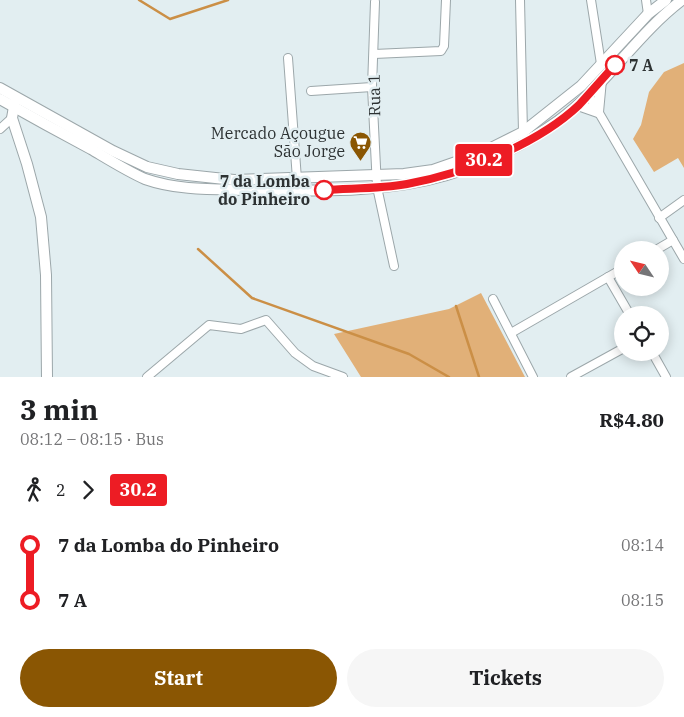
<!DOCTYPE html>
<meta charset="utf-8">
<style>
:root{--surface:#fff;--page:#f6f6f6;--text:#202124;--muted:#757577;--accent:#8a5603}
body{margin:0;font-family:"IBM Plex Serif",serif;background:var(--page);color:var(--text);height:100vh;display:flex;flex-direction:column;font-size:19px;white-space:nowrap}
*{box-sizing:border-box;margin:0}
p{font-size:16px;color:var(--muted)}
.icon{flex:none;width:28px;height:28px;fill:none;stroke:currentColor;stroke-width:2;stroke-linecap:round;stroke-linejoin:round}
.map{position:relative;height:377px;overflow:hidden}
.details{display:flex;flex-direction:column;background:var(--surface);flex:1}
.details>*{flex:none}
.badge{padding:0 10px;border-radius:4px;font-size:18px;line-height:32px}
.needle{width:32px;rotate:305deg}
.tools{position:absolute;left:614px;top:241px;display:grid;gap:10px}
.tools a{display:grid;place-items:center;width:55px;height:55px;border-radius:50%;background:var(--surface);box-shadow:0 2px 12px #0003;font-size:25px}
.map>.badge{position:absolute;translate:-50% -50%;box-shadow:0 0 0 2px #fff}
.legs{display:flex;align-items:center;gap:8px;height:55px;padding:0 20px;font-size:16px}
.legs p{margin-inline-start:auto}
.summary{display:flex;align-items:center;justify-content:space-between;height:85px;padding:0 20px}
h1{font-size:28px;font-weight:700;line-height:38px}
.action{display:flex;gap:10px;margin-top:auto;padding:10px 20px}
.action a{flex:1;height:58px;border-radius:30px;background:var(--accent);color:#fff;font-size:20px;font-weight:700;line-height:58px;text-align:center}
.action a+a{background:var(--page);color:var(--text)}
ul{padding:0 20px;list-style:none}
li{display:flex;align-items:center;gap:18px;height:55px;font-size:19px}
li i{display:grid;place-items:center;width:8px;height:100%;margin:0 6px;background:currentColor}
li i::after{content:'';width:12px;height:12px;margin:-6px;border:4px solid;border-radius:50%;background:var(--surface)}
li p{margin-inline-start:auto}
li:first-child i{background:linear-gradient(#0000 50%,currentColor 0)}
li:last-child i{background:linear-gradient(currentColor 50%,#0000 0)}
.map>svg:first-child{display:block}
.green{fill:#e1b078}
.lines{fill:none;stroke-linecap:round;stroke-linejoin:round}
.stream{stroke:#cb8f46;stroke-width:2.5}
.minor-casing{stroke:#9ca7aa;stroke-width:10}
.major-casing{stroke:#9ca7aa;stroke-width:12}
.minor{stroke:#fff;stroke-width:8}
.major{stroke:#fff;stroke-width:10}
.line-1-casing{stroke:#fff;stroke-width:11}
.line-1{stroke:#ed1c24;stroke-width:8}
.stop-1-dot{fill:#fff;stroke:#ed1c24;stroke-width:2.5}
.labels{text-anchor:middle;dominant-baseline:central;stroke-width:5;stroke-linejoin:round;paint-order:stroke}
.stop-label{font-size:16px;font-weight:bold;fill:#2d3233;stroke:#e2eef1;text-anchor:start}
.street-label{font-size:16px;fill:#2d3233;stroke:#e2eef1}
.poi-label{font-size:16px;fill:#2d3233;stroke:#e2eef1;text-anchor:end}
</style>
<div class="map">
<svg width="684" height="377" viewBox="0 0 684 377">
<rect width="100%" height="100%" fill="#e2eef1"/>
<!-- green -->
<g class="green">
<polygon points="684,63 684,168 678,158 654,172 633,139 641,125 649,92 664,72"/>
<polygon points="481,293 525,377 361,377 334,334 449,309"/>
</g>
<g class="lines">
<!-- stream -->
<g class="stream">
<polyline points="139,0 170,19 228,0"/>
<polyline points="198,249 252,298 409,354 449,377"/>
<polyline points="456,306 479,377"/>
</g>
<defs>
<g id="minor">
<polyline points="520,0 523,132"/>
<polyline points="591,0 601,64"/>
<polyline points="646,0 648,14"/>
<polyline points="375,2 372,87 377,187 394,266"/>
<polyline points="374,54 441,51 444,46 446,0"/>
<polyline points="288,58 297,179"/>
<polyline points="311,91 372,87"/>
<polyline points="588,94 684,259"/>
<polyline points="0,129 12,118"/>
<polyline points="659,218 684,200"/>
<polyline points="656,250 673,240"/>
<polyline points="608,277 630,315"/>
<polyline points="493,299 533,377"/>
<polyline points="511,333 622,269"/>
<polyline points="652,352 666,377"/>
<polyline points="147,377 209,325 241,329 266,320 295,353 313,366 343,377"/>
<polyline points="571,377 622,349"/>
</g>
<g id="major">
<polyline points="0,88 113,151 147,167 178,174 234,180 404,174 433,170 479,154 523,132 581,86 648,14 666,0"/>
<path d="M0,99C30,116 61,133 91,149C108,159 127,171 145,179C179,191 216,189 252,190C303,191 356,192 406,184C459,176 514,152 558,121C605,87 636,35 682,0"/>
<polyline points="15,101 12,118 27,164 41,217 46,275 47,377"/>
<polyline points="578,105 598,112 601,80"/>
</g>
</defs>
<!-- minor casing -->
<use href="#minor" class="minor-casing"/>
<!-- major casing -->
<use href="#major" class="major-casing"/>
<!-- minor -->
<use href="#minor" class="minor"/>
<!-- major -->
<use href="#major" class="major"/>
</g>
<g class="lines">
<defs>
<path id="line-1" d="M324,190C351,188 380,189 407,184C463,174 538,144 579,105C591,92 603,78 615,65"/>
</defs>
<!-- line-1 casing -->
<use href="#line-1" class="line-1-casing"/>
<!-- line-1 -->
<use href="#line-1" class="line-1"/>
</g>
<!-- icons -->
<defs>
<symbol id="supermarket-pin" viewBox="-11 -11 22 30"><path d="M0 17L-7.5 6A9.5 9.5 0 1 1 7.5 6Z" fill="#8a5603" stroke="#e2eef1"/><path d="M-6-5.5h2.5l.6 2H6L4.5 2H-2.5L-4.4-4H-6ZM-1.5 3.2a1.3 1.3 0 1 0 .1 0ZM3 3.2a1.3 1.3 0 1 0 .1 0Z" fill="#fff"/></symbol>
</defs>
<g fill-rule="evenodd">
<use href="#supermarket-pin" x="348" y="130" width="25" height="34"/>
</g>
<!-- markers -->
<g class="stop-1-dot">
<circle cx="615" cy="65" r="9"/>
<circle cx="324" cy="190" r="9"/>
</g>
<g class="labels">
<!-- stop labels -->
<g class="stop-label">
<text x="629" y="65">7 A</text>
<text x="310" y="181" text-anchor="end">7 da Lomba<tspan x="310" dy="18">do Pinheiro</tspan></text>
</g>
<!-- street labels -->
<g class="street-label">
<text transform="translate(374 95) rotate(-91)">Rua 1</text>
</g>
<!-- poi labels -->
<g class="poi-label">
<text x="345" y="133">Mercado Açougue<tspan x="345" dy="18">São Jorge</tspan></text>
</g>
</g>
</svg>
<div class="tools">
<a><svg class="needle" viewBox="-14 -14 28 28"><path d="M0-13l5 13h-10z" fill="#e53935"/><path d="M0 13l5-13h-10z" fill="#757577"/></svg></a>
<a><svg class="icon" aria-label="locate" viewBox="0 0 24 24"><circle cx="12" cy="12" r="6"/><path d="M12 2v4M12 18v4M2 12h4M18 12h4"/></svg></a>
</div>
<b class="badge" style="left:484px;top:160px;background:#ed1c24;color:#fff">30.2</b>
</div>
<section class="details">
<div class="summary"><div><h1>3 min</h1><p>08:12 – 08:15 · Bus</p></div><b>R$4.80</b></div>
<div class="legs"><svg class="icon" aria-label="walk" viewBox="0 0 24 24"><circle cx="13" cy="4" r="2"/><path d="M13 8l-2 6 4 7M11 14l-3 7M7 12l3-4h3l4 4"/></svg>2<svg class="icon" aria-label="forward" viewBox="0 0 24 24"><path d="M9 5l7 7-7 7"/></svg><b class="badge" style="background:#ed1c24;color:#fff">30.2</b></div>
<ul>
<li><i style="color:#ed1c24"></i><b>7 da Lomba do Pinheiro</b><p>08:14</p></li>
<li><i style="color:#ed1c24"></i><b>7 A</b><p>08:15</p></li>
</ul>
<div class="action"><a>Start</a><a>Tickets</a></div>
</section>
